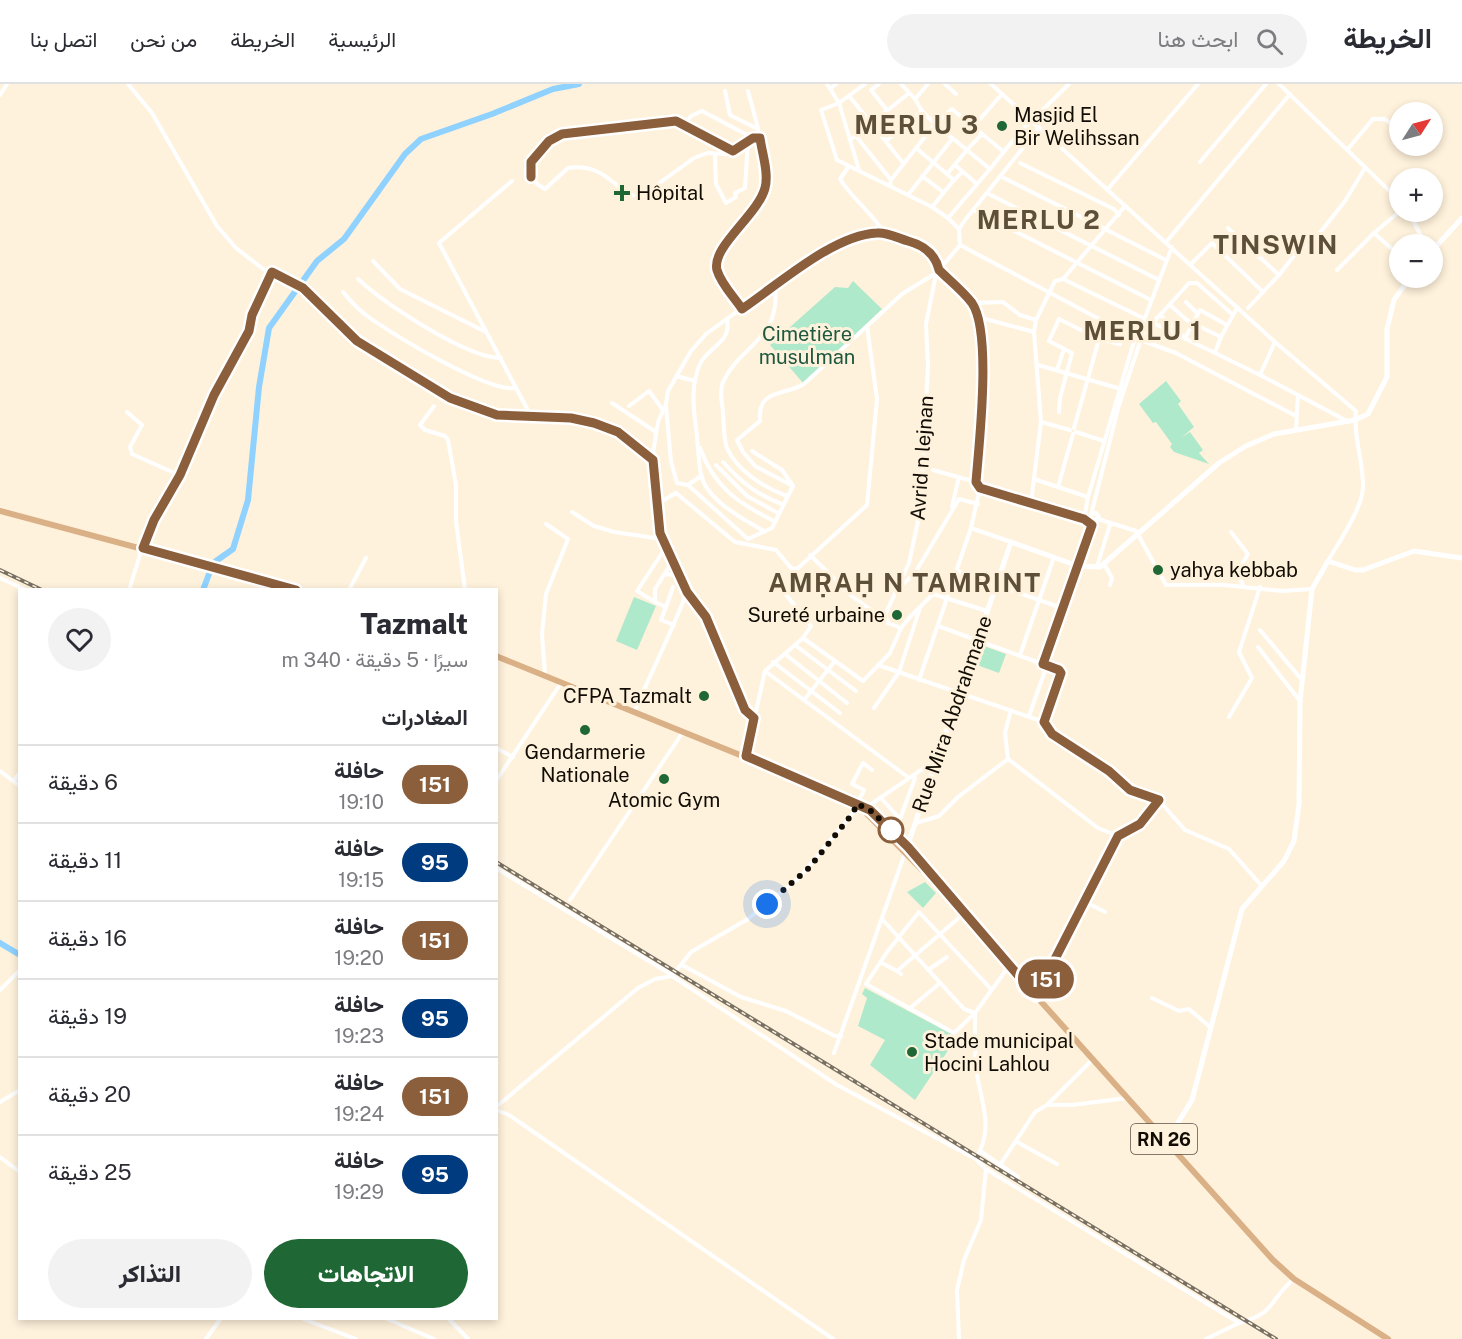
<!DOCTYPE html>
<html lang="ar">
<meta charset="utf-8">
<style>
:root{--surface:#fff;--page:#f2f2f3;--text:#2b2b33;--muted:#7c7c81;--line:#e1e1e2;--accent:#1f6734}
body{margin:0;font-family:"Public Sans",Vazirmatn,sans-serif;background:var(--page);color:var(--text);direction:rtl;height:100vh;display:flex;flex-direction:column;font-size:22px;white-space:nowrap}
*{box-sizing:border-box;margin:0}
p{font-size:20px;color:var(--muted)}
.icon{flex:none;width:33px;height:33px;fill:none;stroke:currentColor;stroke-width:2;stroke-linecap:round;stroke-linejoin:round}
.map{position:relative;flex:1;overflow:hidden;direction:ltr}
.details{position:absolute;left:18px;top:504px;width:480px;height:732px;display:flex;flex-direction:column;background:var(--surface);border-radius:0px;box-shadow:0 3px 9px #0003;direction:rtl}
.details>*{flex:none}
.badge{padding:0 12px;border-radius:20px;font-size:21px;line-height:39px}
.needle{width:39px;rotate:54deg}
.fabs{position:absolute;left:1389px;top:18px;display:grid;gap:12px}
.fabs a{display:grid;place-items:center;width:54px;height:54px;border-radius:50%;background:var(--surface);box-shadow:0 3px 9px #0003;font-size:30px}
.you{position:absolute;width:30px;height:30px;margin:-15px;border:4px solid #fff;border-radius:50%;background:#1a73e8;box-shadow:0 0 0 9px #1a73e833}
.map>.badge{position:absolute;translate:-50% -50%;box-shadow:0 0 0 3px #fff}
h2{padding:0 30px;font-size:22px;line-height:54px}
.round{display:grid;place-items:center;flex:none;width:63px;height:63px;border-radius:32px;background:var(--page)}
.overview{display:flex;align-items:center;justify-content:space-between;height:102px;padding:0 30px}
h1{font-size:28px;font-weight:800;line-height:45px}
.button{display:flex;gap:12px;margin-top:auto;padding:12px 30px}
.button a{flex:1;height:69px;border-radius:36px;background:var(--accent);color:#fff;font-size:24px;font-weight:800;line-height:69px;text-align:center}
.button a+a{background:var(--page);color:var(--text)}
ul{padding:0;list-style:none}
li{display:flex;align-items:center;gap:18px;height:78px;padding:0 30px;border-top:2px solid var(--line)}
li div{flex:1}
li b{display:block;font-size:22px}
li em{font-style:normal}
li .badge{min-width:66px;font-weight:700;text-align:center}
header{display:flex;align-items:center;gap:36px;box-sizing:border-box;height:84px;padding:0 30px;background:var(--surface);border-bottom:2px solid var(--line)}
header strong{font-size:28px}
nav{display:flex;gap:33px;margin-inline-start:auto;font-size:21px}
.search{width:420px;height:54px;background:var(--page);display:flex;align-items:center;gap:15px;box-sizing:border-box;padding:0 21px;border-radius:33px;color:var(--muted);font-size:22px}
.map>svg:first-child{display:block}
.green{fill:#aee9cb}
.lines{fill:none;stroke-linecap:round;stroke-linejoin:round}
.river{stroke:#8fd1ff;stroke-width:6}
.street{stroke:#fff;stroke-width:4}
.secondary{stroke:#fff;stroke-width:5}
.primary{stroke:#dab087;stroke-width:6}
.rail-casing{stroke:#787062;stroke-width:4}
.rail{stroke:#fff2dc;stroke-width:1.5;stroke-dasharray:4.5;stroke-linecap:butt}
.line-casing{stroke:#fff;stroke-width:14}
.line{stroke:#8b5e3c;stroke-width:9}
.walk{stroke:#110c04;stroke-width:6;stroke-dasharray:0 10.8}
.poi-dot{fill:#1f6734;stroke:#fff2dc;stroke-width:2}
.stop-dot{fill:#fff;stroke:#8b5e3c;stroke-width:3}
.labels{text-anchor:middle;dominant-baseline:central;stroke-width:6;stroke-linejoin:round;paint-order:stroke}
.shield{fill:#fff2dc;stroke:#585145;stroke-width:1.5}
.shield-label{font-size:18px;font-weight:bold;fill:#110c04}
.poi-label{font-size:20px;fill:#110c04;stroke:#fff2dc;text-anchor:start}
.park-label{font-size:20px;fill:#1d583f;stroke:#fff2dc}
.street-label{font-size:20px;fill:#110c04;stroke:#fff2dc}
.district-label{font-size:26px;font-weight:bold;letter-spacing:1.5px;fill:#5d4f38;stroke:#fff2dc}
</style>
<header>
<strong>الخريطة</strong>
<div class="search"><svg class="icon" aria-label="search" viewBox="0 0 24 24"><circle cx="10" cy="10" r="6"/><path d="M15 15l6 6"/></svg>ابحث هنا</div>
<nav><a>الرئيسية</a><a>الخريطة</a><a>من نحن</a><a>اتصل بنا</a></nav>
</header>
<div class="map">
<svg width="1462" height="1255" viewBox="0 0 1462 1255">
<rect width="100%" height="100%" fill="#fff2dc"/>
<!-- green -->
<g class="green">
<polygon points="853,197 882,225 804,300 770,261 835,203 848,204"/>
<polygon points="1166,297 1181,317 1178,320 1194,343 1182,353 1190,348 1203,366 1199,369 1209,380 1174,368 1170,363 1172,360 1156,338 1153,339 1139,320"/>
<polygon points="634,513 656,522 637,566 616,557"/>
<polygon points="981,561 1006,570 999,589 974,580"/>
<polygon points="925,798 936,809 923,824 907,808"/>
<polygon points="865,904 957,953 915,1016 870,981 885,956 858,942 867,914 862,910"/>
</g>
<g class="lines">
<!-- river -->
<g class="river">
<polyline points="216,477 233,465 248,416 259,303 269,244 317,177 344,155 405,70 421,55 492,30 553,5 579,0"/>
<polyline points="203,506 209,490"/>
<polyline points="0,859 20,871"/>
</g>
<!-- street -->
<g class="street">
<polyline points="128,0 152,29 217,142 236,164 263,185 303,204 357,257 450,314 475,324 497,331 571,334 594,340 618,348 653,376"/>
<polyline points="827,0 839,19 865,0"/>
<polyline points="879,0 871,6 887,26"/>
<polyline points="901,0 915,15"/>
<polyline points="945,0 956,10"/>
<polyline points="991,0 1275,258"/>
<polyline points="1279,0 1400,117"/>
<polyline points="831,4 836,0"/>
<polyline points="725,7 730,31 758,45"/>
<polyline points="0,11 7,0"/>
<polyline points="850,13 904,80"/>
<polyline points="684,41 691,32 702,27 753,54 760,54"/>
<polyline points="973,43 1002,10"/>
<polyline points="1039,44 965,136 959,145 960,161 939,186 972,219 978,233 984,309 976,398 980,404 1084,435 1091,435"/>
<polyline points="856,52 891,96"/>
<polyline points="850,56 908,10"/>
<polyline points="886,57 922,27"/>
<polyline points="916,64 947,90 967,66 935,40 952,25 982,50"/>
<polyline points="1347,66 1373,35 1384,35 1400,44"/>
<path d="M733,67L676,37L635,40L555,53L531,78L529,87L537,100L545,105L568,84C607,78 617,111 640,113L694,74L707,69L727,70L753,54"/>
<polyline points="715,70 716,100 726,119 736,113 735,109 745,104 748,57"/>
<polyline points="1200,78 1266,0"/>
<polyline points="1020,79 1114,125 1119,131"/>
<polyline points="955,81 976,99"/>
<path d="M849,82L840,95C852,115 872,128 884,149"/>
<polyline points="990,85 1019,49 1069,0"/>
<polyline points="859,86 839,19 821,26 837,76 932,123 948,134"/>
<polyline points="922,92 943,108"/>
<polyline points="1000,92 1166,176"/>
<polyline points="954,96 962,88"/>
<polyline points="512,97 439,159 532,334"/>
<polyline points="890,102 891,96 935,40 922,27 915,15 928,0"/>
<polyline points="1107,106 1198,0"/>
<polyline points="987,109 1159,196"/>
<polyline points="908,111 952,55"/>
<polyline points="932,123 954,96 947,90"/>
<polyline points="973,126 1151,216"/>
<polyline points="1400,127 1374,149 1400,172"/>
<polyline points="1409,128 1425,160"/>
<polyline points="1228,144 1279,191 1248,224"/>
<polyline points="959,145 948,134 990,85 967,66 982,50 1004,68"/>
<polyline points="1167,157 1290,10"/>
<polyline points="960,161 1135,254 1176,269 1296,332"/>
<polyline points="373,177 400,205 486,248"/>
<polyline points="1191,180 1212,159 1263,208"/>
<polyline points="1337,186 1374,149"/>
<polyline points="1279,191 1296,169 1315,155 1345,117 1365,84"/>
<path d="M358,195C384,219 466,274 501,274"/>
<polyline points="1063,195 1125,122"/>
<path d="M775,203C781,255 741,261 724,296C719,305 722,318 723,328C724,339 723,353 727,364C737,387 765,404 787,412"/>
<path d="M343,208C350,216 357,225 366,231C391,250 489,309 516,304"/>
<polyline points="1186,218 1198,230"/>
<polyline points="972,219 1003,218 1020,231 1036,236"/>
<polyline points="1170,221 1188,237 1221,253 1215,268"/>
<path d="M742,225C734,213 722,201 717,187C711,164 757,131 764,106C771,84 754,30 748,7"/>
<polyline points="1160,231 1189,199 1197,199 1232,230"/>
<polyline points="978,233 1034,248"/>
<path d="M727,236C732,258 708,263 700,280C691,300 693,322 696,344C698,359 698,375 701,390C706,416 743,435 764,447"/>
<polyline points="1141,244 1172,163"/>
<polyline points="1145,246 1160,231 1185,254 1200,226 1227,241"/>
<polyline points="1221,253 1237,224"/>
<polyline points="1038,281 1121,305"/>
<polyline points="1057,286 1064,265"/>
<path d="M1260,291L1275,258L1356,327C1353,352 1363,376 1363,401C1364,422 1339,458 1328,477"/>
<polyline points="676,292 695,297"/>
<polyline points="612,319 656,348"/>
<polyline points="434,322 420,341 425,346 445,352 448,356 456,401 456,437 465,506"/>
<polyline points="629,322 649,307 663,326"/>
<polyline points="666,322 671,378 677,399 688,401 748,455"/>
<polyline points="127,328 142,341 130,363 132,370 179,391"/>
<polyline points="1059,328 1060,314 1072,269 1049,257 1059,235 1099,255 1120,260"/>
<polyline points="1041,338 1070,346"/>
<polyline points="1074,344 1099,255"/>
<polyline points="1296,346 1298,311"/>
<polyline points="1076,348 1104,357"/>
<path d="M700,364C714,403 738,419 774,437"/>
<path d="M723,378C741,398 757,411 782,420"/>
<polyline points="716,381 747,412 778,429"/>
<polyline points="933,386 976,398"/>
<polyline points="1034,395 1088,413"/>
<polyline points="688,401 701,392"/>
<polyline points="1058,403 1073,350"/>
<polyline points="676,409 735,458 776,466 791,484 797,485 867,421 877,315 867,242"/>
<polyline points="1031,419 1041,338 1034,248 1036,236 1055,197 1063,195 1260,291 1347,337"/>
<polyline points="657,420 676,409"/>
<polyline points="952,423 959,393"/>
<polyline points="572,428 594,442 614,448 655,454 662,452"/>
<polyline points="1092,430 1096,429 1099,433 1093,437"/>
<polyline points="1091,431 1119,321 1143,249"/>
<polyline points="1098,435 1136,447 1166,501 1224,501 1282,507 1312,505"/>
<polyline points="1092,441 1084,435 1088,413 1135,254 1140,247"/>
<polyline points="971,444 1011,458"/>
<polyline points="1231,448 1248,470 1237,489 1243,501"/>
<polyline points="748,455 772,444 793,402"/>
<polyline points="810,471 853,513 885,536"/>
<polyline points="672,478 655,505 655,518 666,523 673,503"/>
<polyline points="1104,480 1112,494 1110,501"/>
<polyline points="1100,483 1098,479 1110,441"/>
<polyline points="957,487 1062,524"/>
<polyline points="665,490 679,492"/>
<polyline points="0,494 26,506"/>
<polyline points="901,502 915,489 959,415 978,420"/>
<polyline points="129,506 145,455 179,391 214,311 243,261 256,221 272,188"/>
<polyline points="349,506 366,474"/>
<polyline points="687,508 706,533 745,626 753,633"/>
<polyline points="655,518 637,507 666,463"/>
<polyline points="666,523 661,536 674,541"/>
<polyline points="938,542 1059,586 1060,595 1044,638"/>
<polyline points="901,544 888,539 885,531 909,479 918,437 922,398 928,281 926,240 936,190"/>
<polyline points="1260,546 1302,596"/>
<polyline points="803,554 863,597 890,569 901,544 910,533 933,510 987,527"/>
<polyline points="795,561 856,607"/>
<polyline points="1258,563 1300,617"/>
<polyline points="785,570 847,619"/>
<polyline points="1020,571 1054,473"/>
<polyline points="773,578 840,629"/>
<polyline points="1043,580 1092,439"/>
<polyline points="878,581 1044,638 1052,650 1109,687 1130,706 1157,714 1185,746 1229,765 1261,801"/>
<polyline points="765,587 909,694"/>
<polyline points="545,591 542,550 546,510 568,455 546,440"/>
<polyline points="919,596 971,444 980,404"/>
<polyline points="804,616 835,577"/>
<polyline points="874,624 899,588 920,524"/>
<path d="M634,628C652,587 671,549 687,508L661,449L653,369L658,338L666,320L668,307L691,267L706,250L810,175L867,150L879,148L922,160L937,178L939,186L936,189L902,210L804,300C785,312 757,304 760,337L737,356L743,368L755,382L793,402L782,386L752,367"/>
<polyline points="1029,632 1047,581"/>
<polyline points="1229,633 1252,594 1239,568 1260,503"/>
<polyline points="496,664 513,673"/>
<polyline points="746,672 765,587 803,554 811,542 775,497"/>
<polyline points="1008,675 1098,744 1118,752 1037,912"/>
<polyline points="872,686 863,679 852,700 864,706 853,729 799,794 748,835 691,868 672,892 837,1001 976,1075"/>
<polyline points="0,687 20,702"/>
<polyline points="14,697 20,688"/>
<polyline points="496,697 561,599"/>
<polyline points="881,714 900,735 915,694"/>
<polyline points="867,723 937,675"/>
<polyline points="916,739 939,732 958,713 1008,675 1005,649 1011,626"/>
<polyline points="1118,752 1140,740 1159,716"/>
<polyline points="496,784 672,891"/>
<polyline points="570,816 683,648"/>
<polyline points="1084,817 1105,828"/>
<path d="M882,835L964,925L975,929C975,949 974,970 977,990C982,1022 994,1044 976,1075L986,1085L1239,1239C1277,1229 1269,1215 1294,1195"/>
<polyline points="880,878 897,887"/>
<polyline points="682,881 741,913 786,927 835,952 841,952"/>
<polyline points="928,886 947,873"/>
<polyline points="901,890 897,887 961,832"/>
<polyline points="866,900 887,868 919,828 991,905"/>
<polyline points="866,900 954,949 975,929 1009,882"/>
<polyline points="0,906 20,886"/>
<polyline points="1152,914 1179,927 1189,925 1210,943"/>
<polyline points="909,925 940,899"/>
<polyline points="834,969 905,769"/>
<polyline points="0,1018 20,1006"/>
<polyline points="1048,1021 1072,1021 1127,1014"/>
<polyline points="496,1023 638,904 655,895 672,892"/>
<polyline points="496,1026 509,1031 833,1255"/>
<polyline points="1017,1058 1057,1080"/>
<polyline points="980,1067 1018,1093"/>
<polyline points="0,1073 20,1088"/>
<polyline points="1000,1081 1035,1028 1047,1021 1093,975"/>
<polyline points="301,1234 356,1255"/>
<polyline points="385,1234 434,1255"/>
<polyline points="448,1234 468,1255"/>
<polyline points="206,1255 221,1234"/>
<polyline points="959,1255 957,1206 964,1176 981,1136 986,1085"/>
<polyline points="1206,1255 1239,1239"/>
</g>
<!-- secondary -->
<g class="secondary">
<polyline points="1432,167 1462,134"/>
<polyline points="906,766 1011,458 1078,482 1100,483 1219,379 1246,362 1274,350 1355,336 1368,330 1387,293 1387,245 1394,216 1410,194"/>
<polyline points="1166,1058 1192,1016 1242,825 1284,777 1294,757 1299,720 1300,618 1312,505 1328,477 1355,486 1363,486 1414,467 1462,474"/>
</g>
<!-- primary -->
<g class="primary">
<polyline points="0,427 296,506"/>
<polyline points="496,572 846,714 870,726 901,756 1009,882 1273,1176 1294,1195 1388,1255"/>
<polyline points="862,725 922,786"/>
</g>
<defs>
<g id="rail">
<polyline points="0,486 42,506"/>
<polyline points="496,778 1276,1255"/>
</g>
</defs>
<!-- rail casing -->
<use href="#rail" class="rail-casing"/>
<!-- rail -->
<use href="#rail" class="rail"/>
</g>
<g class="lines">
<defs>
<path id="line" d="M296,506L143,464L154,436L180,391L214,311L249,247L252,231L272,188L303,204L357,257L450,314L497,331L571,334L594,339L618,348L653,376L660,449L687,508L706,533L745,626L754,634L746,672L870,726L908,763L1036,912L1118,752L1140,740L1159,716L1130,706L1109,687L1052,650L1044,638L1061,589L1059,586L1043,580L1092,441L1084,435L980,404L976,398C979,360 992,248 972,219C963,207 949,196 939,186C935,169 923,161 908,157C898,154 887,148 877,149C833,151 778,201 742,225C734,213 721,200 717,186C711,163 758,131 765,104C769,89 762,69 760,54H753L733,67L676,37L562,50L549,57L531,78V93"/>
</defs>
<!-- line casing -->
<use href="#line" class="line-casing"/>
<!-- line -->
<use href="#line" class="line"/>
<!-- walk -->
<polyline class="walk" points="767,820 809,784 853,729 857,720 870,726 891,746"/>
</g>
<!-- markers -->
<g class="poi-dot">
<circle cx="1002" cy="42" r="6"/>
<path d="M619 100h6v6h6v6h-6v6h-6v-6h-6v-6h6z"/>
<circle cx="1158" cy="486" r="6"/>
<circle cx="897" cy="531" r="6"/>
<circle cx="704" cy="612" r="6"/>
<circle cx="585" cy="646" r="6"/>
<circle cx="664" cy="695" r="6"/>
<circle cx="912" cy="968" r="6"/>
</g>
<circle class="stop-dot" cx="891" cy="746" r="12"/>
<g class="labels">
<!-- shield labels -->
<rect class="shield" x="1131" y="1040" width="66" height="30" rx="4.5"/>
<g class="shield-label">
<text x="1164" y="1055">RN 26</text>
</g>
<!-- poi labels -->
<g class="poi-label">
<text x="1014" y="31">Masjid El<tspan x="1014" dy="23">Bir Welihssan</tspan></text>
<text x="636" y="109">Hôpital</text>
<text x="1170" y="486">yahya kebbab</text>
<text x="885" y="531" text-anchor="end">Sureté urbaine</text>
<text x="692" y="612" text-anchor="end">CFPA Tazmalt</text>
<text x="585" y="668" text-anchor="middle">Gendarmerie<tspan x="585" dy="23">Nationale</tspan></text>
<text x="664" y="716" text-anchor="middle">Atomic Gym</text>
<text x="924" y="957">Stade municipal<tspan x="924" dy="23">Hocini Lahlou</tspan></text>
</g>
<!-- park labels -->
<g class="park-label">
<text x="807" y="250">Cimetière<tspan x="807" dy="23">musulman</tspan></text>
</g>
<!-- street labels -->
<g class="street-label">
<text transform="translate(922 374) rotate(-86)">Avrid n lejnan</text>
<text transform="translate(952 630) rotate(-71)">Rue Mira Abdrahmane</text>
</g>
<!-- district labels -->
<g class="district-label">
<text x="917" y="40">MERLU 3</text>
<text x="1039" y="135">MERLU 2</text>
<text x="1276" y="160">TINSWIN</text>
<text x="1143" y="246">MERLU 1</text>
<text x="905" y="498">AMṚAḤ N TAMRINT</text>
</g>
</g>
</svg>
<div class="fabs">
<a><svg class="needle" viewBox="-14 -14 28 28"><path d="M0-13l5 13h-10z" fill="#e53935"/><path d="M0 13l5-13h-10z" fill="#7c7c81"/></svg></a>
<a>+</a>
<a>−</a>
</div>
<div class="you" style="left:767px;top:820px"></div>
<b class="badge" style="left:1046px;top:895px;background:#8b5e3c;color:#fff">151</b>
<section class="details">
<div class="overview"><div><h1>Tazmalt</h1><p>سيرًا · 5 دقيقة · 340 m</p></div><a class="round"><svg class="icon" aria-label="heart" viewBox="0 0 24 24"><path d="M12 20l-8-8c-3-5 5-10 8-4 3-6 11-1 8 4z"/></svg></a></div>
<h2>المغادرات</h2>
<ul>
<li><span class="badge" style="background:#8b5e3c;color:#fff">151</span><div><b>حافلة</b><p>19:10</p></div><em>6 دقيقة</em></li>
<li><span class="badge" style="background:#003b80;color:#fff">95</span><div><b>حافلة</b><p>19:15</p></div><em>11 دقيقة</em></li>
<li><span class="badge" style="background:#8b5e3c;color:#fff">151</span><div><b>حافلة</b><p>19:20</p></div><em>16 دقيقة</em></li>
<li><span class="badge" style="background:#003b80;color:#fff">95</span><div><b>حافلة</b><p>19:23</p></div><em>19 دقيقة</em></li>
<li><span class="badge" style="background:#8b5e3c;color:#fff">151</span><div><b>حافلة</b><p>19:24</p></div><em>20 دقيقة</em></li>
<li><span class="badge" style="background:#003b80;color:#fff">95</span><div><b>حافلة</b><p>19:29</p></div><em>25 دقيقة</em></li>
</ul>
<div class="button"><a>الاتجاهات</a><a>التذاكر</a></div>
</section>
</div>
